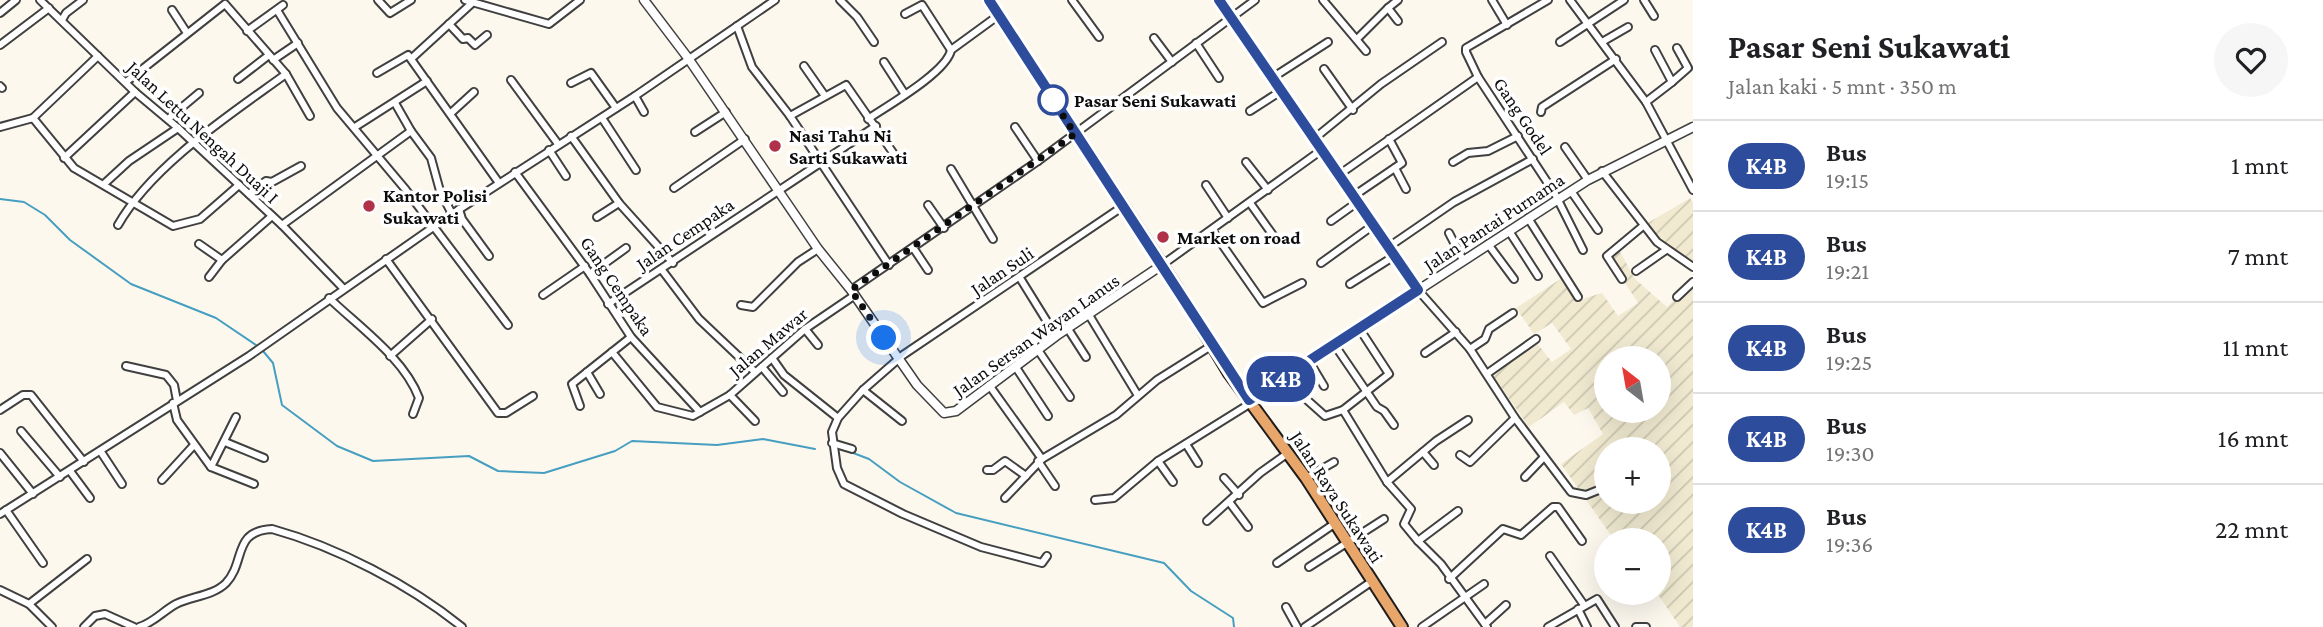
<!DOCTYPE html>
<html lang="id">
<meta charset="utf-8">
<style>
:root{--surface:#fff;--page:#f6f6f6;--text:#202124;--muted:#757577;--line:#e0e0e0}
body{margin:0;font-family:"Crimson Pro",serif;background:var(--page);color:var(--text);height:100vh;display:flex;flex-direction:column;font-size:26px;white-space:nowrap}
*{box-sizing:border-box;margin:0}
p{font-size:23px;color:var(--muted)}
.icon{flex:none;width:38px;height:38px;fill:none;stroke:currentColor;stroke-width:2;stroke-linecap:round;stroke-linejoin:round}
.map{position:relative;flex:1;overflow:hidden}
.drawer{display:flex;flex-direction:column;background:var(--surface);width:630px}
.drawer>*{flex:none}
.badge{padding:0 14px;border-radius:23px;font-size:24px;line-height:46px}
.needle{width:46px;rotate:329deg}
.controls{position:absolute;left:1594px;top:346px;display:grid;gap:14px}
.controls a{display:grid;place-items:center;width:77px;height:77px;border-radius:50%;background:var(--surface);box-shadow:0 7px 28px #0002;font-size:35px}
.you{position:absolute;width:35px;height:35px;margin:-18px;border:5px solid #fff;border-radius:50%;background:#1a73e8;box-shadow:0 0 0 10px #1a73e833}
.map>.badge{position:absolute;translate:-50% -50%;box-shadow:0 0 0 4px #fff}
.round{display:grid;place-items:center;flex:none;width:74px;height:74px;border-radius:37px;background:var(--page)}
.headline{display:flex;align-items:center;justify-content:space-between;height:119px;padding:0 35px}
h1{font-size:33px;font-weight:700;line-height:52px}
ul{padding:0;list-style:none}
li{display:flex;align-items:center;gap:21px;height:91px;padding:0 35px;border-top:2px solid var(--line)}
li div{flex:1}
li b{display:block;font-size:26px}
li em{font-style:normal}
li .badge{min-width:77px;font-weight:700;text-align:center}
main{display:flex;flex:1;min-height:0}
.map>svg:first-child{display:block}
.farmland{fill:url(#farmland-furrows);fill-rule:evenodd}
.lines{fill:none;stroke-linecap:round;stroke-linejoin:round}
.stream{stroke:#469fc0;stroke-width:2}
.minor-casing{stroke:#404040;stroke-width:10}
.tertiary-casing{stroke:#404040;stroke-width:11}
.trunk-casing{stroke:#1e1e1e;stroke-width:14}
.minor{stroke:#fff;stroke-width:6}
.tertiary{stroke:#fff;stroke-width:8}
.trunk{stroke:#e8a66a;stroke-width:10}
.line-casing{stroke:#fff;stroke-width:16}
.line{stroke:#2d4c9c;stroke-width:10}
.walk{stroke:#0d0d0d;stroke-width:7;stroke-dasharray:0 12.6}
.stop-dot{fill:#fff;stroke:#2d4c9c;stroke-width:3.5}
.poi-dot{fill:#af3249;stroke:#fff;stroke-width:2.5}
.labels{text-anchor:middle;dominant-baseline:central;stroke-width:7;stroke-linejoin:round;paint-order:stroke}
.stop-label{font-size:19px;font-weight:bold;fill:#0d0d0d;stroke:#fff;text-anchor:start}
.street-label{font-size:19px;fill:#0d0d0d;stroke:#fff}
.poi-label{font-size:19px;font-weight:bold;fill:#0d0d0d;stroke:#fff;text-anchor:start}
</style>
<main>
<div class="map">
<svg width="1693" height="627" viewBox="0 0 1693 627">
<defs>
<pattern id="farmland-furrows" width="10" height="10" patternUnits="userSpaceOnUse" patternTransform="scale(1.75)"><rect width="10" height="10" fill="#f1ead1"/><path d="M-1 1l2-2M0 10L10 0M9 11l2-2" fill="none" stroke="#cdc8b2"/></pattern>
</defs>
<rect width="100%" height="100%" fill="#fdf8ee"/>
<!-- farmland -->
<g class="farmland">
<polygon points="1690,198 1693,203 1693,264 1661,243 1646,224"/>
<path d="M1619,250L1635,279L1667,307L1693,281V627H1680L1657,593L1659,541H1615L1561,464L1603,434L1588,408L1574,415L1564,402L1529,427L1492,374L1536,342L1552,362L1571,349L1552,323L1534,334L1516,308L1562,278L1576,301L1602,293L1618,316L1638,303L1609,258ZM1606,359H1659V411H1606ZM1606,450H1659V502H1606Z"/>
</g>
<g class="lines">
<!-- stream -->
<g class="stream">
<polyline points="0,199 24,202 45,215 70,240 131,284 216,318 259,347"/>
<polyline points="263,351 273,363 282,405 337,446 373,461 469,456 498,471 544,473 615,451 632,441 717,445 763,439 815,449"/>
<polyline points="848,451 869,459 900,482 956,513 1164,563 1191,591 1233,618 1234,627"/>
</g>
<defs>
<g id="minor">
<polyline points="40,0 135,92 178,128 282,225 343,288"/>
<polyline points="378,0 390,13 411,0"/>
<polyline points="465,0 549,24 580,0"/>
<polyline points="840,0 857,17 874,42"/>
<polyline points="1072,0 1099,37"/>
<polyline points="1219,0 1418,290 1470,349 1515,418 1571,492 1586,495 1606,487"/>
<polyline points="1323,0 1366,51"/>
<polyline points="1492,0 1507,25"/>
<polyline points="1548,0 1466,48 1466,52 1478,77 1555,194 1583,250"/>
<polyline points="1570,0 1646,102 1693,190"/>
<polyline points="1644,0 1654,16"/>
<polyline points="1388,8 1398,0"/>
<polyline points="172,10 187,33"/>
<polyline points="277,10 337,108 406,190 508,325"/>
<polyline points="0,13 16,0"/>
<polyline points="905,14 922,5 951,50"/>
<polyline points="62,20 66,13 83,0"/>
<polyline points="449,24 463,39 468,38 475,45 487,35"/>
<polyline points="737,26 752,67 790,116 889,265"/>
<polyline points="247,31 283,5"/>
<polyline points="1154,38 1172,62"/>
<polyline points="1357,39 1388,8 1398,21"/>
<polyline points="1560,42 1624,0"/>
<polyline points="1602,42 1628,27"/>
<polyline points="1196,43 1219,78"/>
<polyline points="0,45 49,8"/>
<polyline points="412,58 471,4"/>
<polyline points="273,60 298,43"/>
<polyline points="884,62 904,93"/>
<polyline points="804,66 825,96"/>
<polyline points="1324,69 1353,110"/>
<polyline points="377,73 408,55 499,183"/>
<polyline points="1272,78 1328,42"/>
<polyline points="238,79 269,55"/>
<polyline points="511,80 558,144"/>
<polyline points="126,82 225,4 286,74 310,116"/>
<polyline points="1672,82 1688,68 1677,48"/>
<polyline points="571,83 591,73 616,108"/>
<polyline points="0,86 2,88"/>
<polyline points="635,96 644,112"/>
<polyline points="1646,102 1672,82 1655,50"/>
<polyline points="395,103 411,131 431,158 440,191 452,214"/>
<polyline points="1250,111 1281,91"/>
<polyline points="1541,112 1542,107 1616,59"/>
<polyline points="451,113 474,92"/>
<polyline points="790,116 846,85 896,157"/>
<polyline points="33,118 98,56"/>
<polyline points="602,118 636,170"/>
<polyline points="168,119 199,93"/>
<path d="M868,119C887,106 947,72 951,50L999,15"/>
<polyline points="0,127 33,118 74,168 173,226 200,219 239,185"/>
<polyline points="355,127 427,81"/>
<polyline points="1015,127 1038,161"/>
<polyline points="695,132 726,112"/>
<polyline points="571,136 619,203 673,263"/>
<polyline points="1315,138 1381,84 1442,42"/>
<polyline points="1565,147 1588,180"/>
<polyline points="549,150 566,176"/>
<polyline points="64,158 135,92"/>
<polyline points="1246,162 1268,190"/>
<polyline points="1453,162 1468,153 1488,151 1518,136"/>
<polyline points="1395,168 1406,189"/>
<polyline points="951,169 993,239"/>
<polyline points="1602,171 1657,242 1693,267"/>
<polyline points="515,172 590,274 631,337 700,412"/>
<polyline points="1340,174 1478,77"/>
<polyline points="104,184 129,161 178,128"/>
<polyline points="1206,185 1228,218"/>
<polyline points="674,188 745,139"/>
<polyline points="1571,191 1598,230"/>
<polyline points="249,194 266,181 272,182 301,166"/>
<polyline points="1355,195 1402,163 1389,139"/>
<polyline points="1250,203 1275,238"/>
<polyline points="928,205 944,228"/>
<polyline points="459,209 462,219 489,256"/>
<polyline points="597,217 619,203"/>
<polyline points="1528,218 1578,297"/>
<polyline points="1331,221 1359,201"/>
<path d="M118,225C152,165 231,114 286,74"/>
<polyline points="282,225 411,131"/>
<polyline points="1212,230 1263,303 1302,283"/>
<polyline points="1509,231 1538,276"/>
<polyline points="1449,233 1463,260"/>
<polyline points="199,244 222,260"/>
<polyline points="1488,244 1514,279"/>
<polyline points="1390,246 1454,202 1533,159"/>
<polyline points="914,249 928,270"/>
<polyline points="386,259 498,413 506,413 533,396"/>
<polyline points="1321,263 1375,224"/>
<polyline points="1162,265 1323,149"/>
<polyline points="662,270 699,319 755,372"/>
<polyline points="1636,271 1666,250"/>
<polyline points="590,274 626,248"/>
<polyline points="209,277 222,260 272,216"/>
<polyline points="1020,278 1056,336"/>
<polyline points="1622,279 1607,256 1643,226"/>
<polyline points="1350,284 1396,255"/>
<polyline points="851,290 1038,161 1255,0"/>
<polyline points="543,295 585,266"/>
<polyline points="1677,297 1693,282"/>
<path d="M329,298C359,327 404,358 419,398L413,414"/>
<polyline points="608,304 876,126"/>
<polyline points="741,305 753,307 798,262 818,249"/>
<polyline points="1089,315 1137,394"/>
<polyline points="805,329 818,345"/>
<polyline points="1068,329 1086,357"/>
<polyline points="1334,344 1377,407 1384,411 1394,425"/>
<polyline points="1470,349 1485,339 1489,329 1513,313"/>
<polyline points="1038,350 1070,397"/>
<polyline points="612,352 657,407 693,416 730,395 805,329 855,295"/>
<polyline points="1425,353 1456,332"/>
<polyline points="390,356 432,319"/>
<polyline points="772,358 784,375 838,418"/>
<polyline points="1309,361 1324,386"/>
<polyline points="126,366 166,375 174,385 177,401"/>
<polyline points="1015,366 1048,416"/>
<polyline points="762,367 783,392"/>
<polyline points="587,372 600,394"/>
<polyline points="1292,372 1306,399 1325,416 1343,410 1389,374 1359,328"/>
<polyline points="1488,373 1536,339"/>
<polyline points="989,385 1042,459"/>
<polyline points="863,390 902,421"/>
<polyline points="730,395 755,421"/>
<polyline points="173,403 177,420 211,467 236,417"/>
<polyline points="580,406 572,384 631,337"/>
<polyline points="0,410 23,395 31,395 84,462"/>
<polyline points="1343,410 1387,482 1411,509 1404,524 1418,541"/>
<polyline points="21,431 60,477"/>
<polyline points="225,442 264,458"/>
<polyline points="832,443 852,449"/>
<polyline points="1186,444 1198,463"/>
<polyline points="101,452 122,484"/>
<polyline points="1423,452 1434,465"/>
<polyline points="0,453 33,494"/>
<polyline points="1460,455 1470,462 1515,418"/>
<polyline points="1038,461 1055,486"/>
<polyline points="1158,461 1173,482"/>
<polyline points="211,467 254,484"/>
<polyline points="987,470 993,470 1005,461 1026,476"/>
<polyline points="70,471 90,498"/>
<polyline points="1525,477 1544,457"/>
<polyline points="1224,478 1239,495"/>
<polyline points="1306,478 1334,462"/>
<polyline points="162,480 194,445"/>
<polyline points="1387,482 1436,441 1468,420"/>
<polyline points="1005,498 1042,459 1116,415 1157,380 1211,346"/>
<polyline points="1095,500 1114,498 1158,461 1251,403"/>
<polyline points="1230,503 1248,527"/>
<polyline points="6,510 43,563"/>
<polyline points="1458,511 1418,541 1441,564 1487,627"/>
<polyline points="0,514 249,356 452,214 635,96 775,0"/>
<polyline points="1207,521 1260,473 1288,453"/>
<polyline points="1047,556 1042,563 981,547 903,514 844,484 837,468 832,432 838,418 863,390 903,355 1122,207"/>
<polyline points="1550,556 1584,605"/>
<polyline points="1277,563 1334,524"/>
<polyline points="1309,567 1384,519"/>
<polyline points="1449,579 1503,529 1521,535 1553,507 1558,507 1582,541"/>
<polyline points="0,590 29,604 52,627"/>
<polyline points="29,604 87,559"/>
<polyline points="1286,607 1297,627"/>
<polyline points="1578,609 1587,627"/>
<polyline points="1485,624 1506,605"/>
<polyline points="84,627 95,616 105,614 134,627"/>
<path d="M139,627C153,623 163,611 176,604C192,596 213,596 226,583C246,562 232,531 272,529C337,547 410,585 462,627"/>
<polyline points="1305,627 1371,582"/>
<polyline points="1422,627 1484,584"/>
<polyline points="1548,627 1597,599 1615,627"/>
<polyline points="1636,627 1646,627"/>
</g>
<g id="tertiary">
<polyline points="644,0 688,58 818,249 851,290 917,385 944,413 956,411 1056,336 1162,265"/>
<polyline points="1249,400 1588,180 1693,127"/>
</g>
<polyline id="trunk" points="989,0 1176,286 1228,372 1306,478 1402,627"/>
</defs>
<!-- minor casing -->
<use href="#minor" class="minor-casing"/>
<!-- tertiary casing -->
<use href="#tertiary" class="tertiary-casing"/>
<!-- trunk casing -->
<use href="#trunk" class="trunk-casing"/>
<!-- minor -->
<use href="#minor" class="minor"/>
<!-- tertiary -->
<use href="#tertiary" class="tertiary"/>
<!-- trunk -->
<use href="#trunk" class="trunk"/>
</g>
<g class="lines">
<defs>
<polyline id="line" points="989,0 1249,400 1418,290 1219,0"/>
</defs>
<!-- line casing -->
<use href="#line" class="line-casing"/>
<!-- line -->
<use href="#line" class="line"/>
<!-- walk -->
<polyline class="walk" points="884,338 851,290 1075,134 1053,100"/>
</g>
<!-- markers -->
<circle class="stop-dot" cx="1053" cy="100" r="14"/>
<g class="poi-dot">
<circle cx="775" cy="146" r="7"/>
<circle cx="369" cy="206" r="7"/>
<circle cx="1163" cy="237" r="7"/>
</g>
<g class="labels">
<!-- stop labels -->
<g class="stop-label">
<text x="1074" y="100">Pasar Seni Sukawati</text>
</g>
<!-- street labels -->
<g class="street-label">
<text transform="translate(1523 116) rotate(56)">Gang Godel</text>
<text transform="translate(203 132) rotate(43)">Jalan Lettu Nengah Duaji I</text>
<text transform="translate(1494 222) rotate(-33)">Jalan Pantai Purnama</text>
<text transform="translate(685 234) rotate(-34)">Jalan Cempaka</text>
<text transform="translate(1002 271) rotate(-34)">Jalan Suli</text>
<text transform="translate(617 286) rotate(56)">Gang Cempaka</text>
<text transform="translate(1036 335) rotate(-35)">Jalan Sersan Wayan Lanus</text>
<text transform="translate(768 342) rotate(-40)">Jalan Mawar</text>
<text transform="translate(1337 497) rotate(57)">Jalan Raya Sukawati</text>
</g>
<!-- poi labels -->
<g class="poi-label">
<text x="789" y="135">Nasi Tahu Ni<tspan x="789" dy="22">Sarti Sukawati</tspan></text>
<text x="383" y="195">Kantor Polisi<tspan x="383" dy="22">Sukawati</tspan></text>
<text x="1177" y="237">Market on road</text>
</g>
</g>
</svg>
<div class="controls">
<a><svg class="needle" viewBox="-14 -14 28 28"><path d="M0-13l5 13h-10z" fill="#e53935"/><path d="M0 13l5-13h-10z" fill="#757577"/></svg></a>
<a>+</a>
<a>−</a>
</div>
<div class="you" style="left:884px;top:338px"></div>
<b class="badge" style="left:1281px;top:379px;background:#2d4c9c;color:#fff">K4B</b>
</div>
<section class="drawer">
<div class="headline"><div><h1>Pasar Seni Sukawati</h1><p>Jalan kaki · 5 mnt · 350 m</p></div><a class="round"><svg class="icon" aria-label="heart" viewBox="0 0 24 24"><path d="M12 20l-8-8c-3-5 5-10 8-4 3-6 11-1 8 4z"/></svg></a></div>
<ul>
<li><span class="badge" style="background:#2d4c9c;color:#fff">K4B</span><div><b>Bus</b><p>19:15</p></div><em>1 mnt</em></li>
<li><span class="badge" style="background:#2d4c9c;color:#fff">K4B</span><div><b>Bus</b><p>19:21</p></div><em>7 mnt</em></li>
<li><span class="badge" style="background:#2d4c9c;color:#fff">K4B</span><div><b>Bus</b><p>19:25</p></div><em>11 mnt</em></li>
<li><span class="badge" style="background:#2d4c9c;color:#fff">K4B</span><div><b>Bus</b><p>19:30</p></div><em>16 mnt</em></li>
<li><span class="badge" style="background:#2d4c9c;color:#fff">K4B</span><div><b>Bus</b><p>19:36</p></div><em>22 mnt</em></li>
</ul>
</section>
</main>
